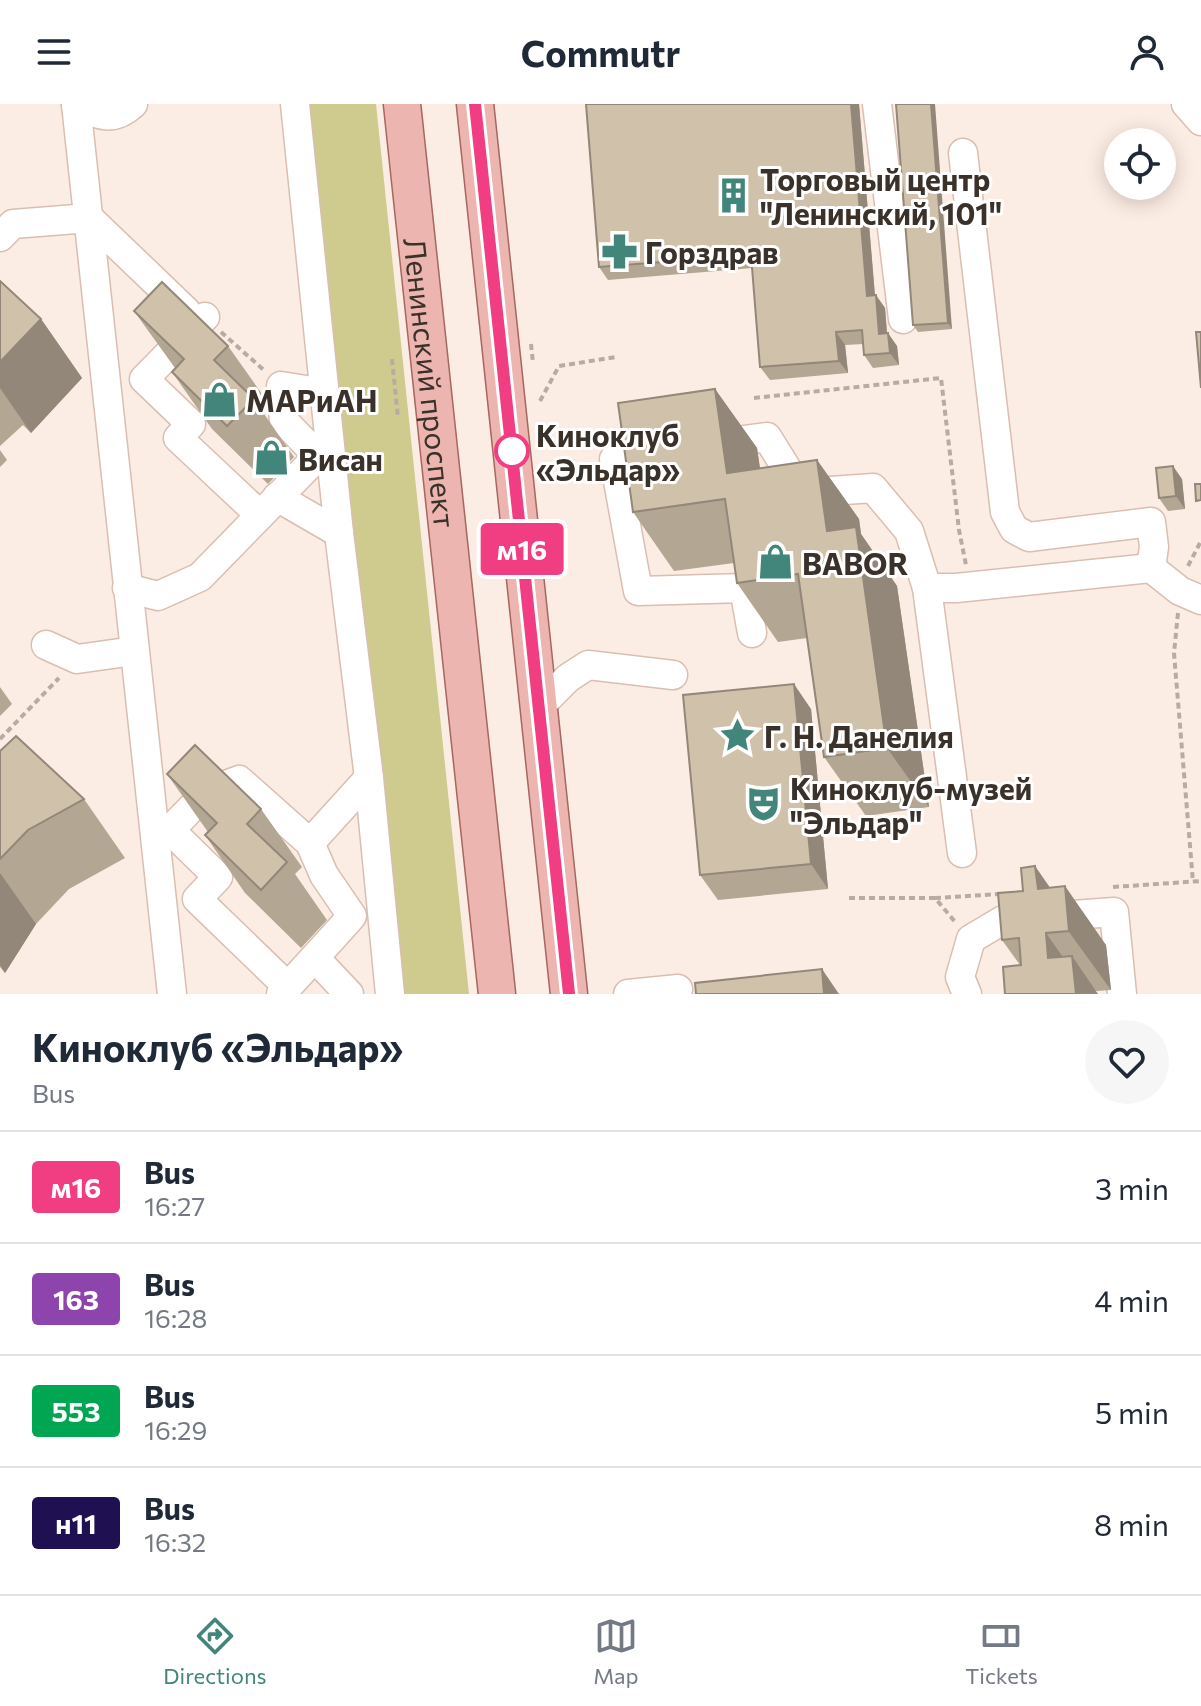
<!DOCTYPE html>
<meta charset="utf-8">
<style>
:root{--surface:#fff;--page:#f6f6f7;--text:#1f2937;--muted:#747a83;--line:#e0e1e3;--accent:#42867b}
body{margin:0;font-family:Commissioner,sans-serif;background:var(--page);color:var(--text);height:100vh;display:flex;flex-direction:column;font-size:30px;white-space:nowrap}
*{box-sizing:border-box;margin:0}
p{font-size:26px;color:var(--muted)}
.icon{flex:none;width:44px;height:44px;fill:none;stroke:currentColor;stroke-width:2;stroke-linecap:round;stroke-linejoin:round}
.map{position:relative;height:890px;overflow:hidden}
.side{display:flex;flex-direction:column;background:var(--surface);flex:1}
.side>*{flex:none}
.badge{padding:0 16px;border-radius:6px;font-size:28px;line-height:52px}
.controls{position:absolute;left:1104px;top:24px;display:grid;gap:16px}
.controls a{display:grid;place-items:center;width:72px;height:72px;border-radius:50%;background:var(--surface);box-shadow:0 4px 20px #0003;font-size:40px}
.map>.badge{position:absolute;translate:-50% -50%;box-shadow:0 0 0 4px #fff}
.round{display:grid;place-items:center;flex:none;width:84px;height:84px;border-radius:42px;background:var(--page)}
.head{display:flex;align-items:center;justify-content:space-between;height:136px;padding:0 32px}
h1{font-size:38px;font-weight:700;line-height:60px}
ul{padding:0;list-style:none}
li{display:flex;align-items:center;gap:24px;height:112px;padding:0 32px;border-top:2px solid var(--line)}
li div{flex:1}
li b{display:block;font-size:30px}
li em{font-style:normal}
li .badge{min-width:88px;font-weight:700;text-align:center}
header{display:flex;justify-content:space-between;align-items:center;height:104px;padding:0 32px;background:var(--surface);font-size:36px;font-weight:700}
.dock{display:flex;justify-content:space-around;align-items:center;height:112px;border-top:2px solid var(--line);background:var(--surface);font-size:22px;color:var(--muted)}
.dock a{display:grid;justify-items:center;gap:4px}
.dock .current{color:var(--accent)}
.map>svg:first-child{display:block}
.green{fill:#cfca8e}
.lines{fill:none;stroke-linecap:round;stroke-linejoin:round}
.minor-casing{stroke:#d8bfb1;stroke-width:31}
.major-casing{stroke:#a7665f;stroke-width:39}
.path{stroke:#b8aba3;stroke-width:4;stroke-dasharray:6 4;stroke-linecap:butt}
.minor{stroke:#fff;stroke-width:28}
.major{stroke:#edb5b0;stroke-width:36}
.wall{fill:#b3a693}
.shaded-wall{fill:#928778}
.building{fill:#d0c1ab;stroke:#928778;stroke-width:2}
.line-casing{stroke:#fff;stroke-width:18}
.line{stroke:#f13e82;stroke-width:12}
.stop-dot{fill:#fff;stroke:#f13e82;stroke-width:4}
.labels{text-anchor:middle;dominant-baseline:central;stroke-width:6;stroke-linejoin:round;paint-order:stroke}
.poi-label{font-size:30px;font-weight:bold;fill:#3b312b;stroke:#fff;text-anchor:start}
.street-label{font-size:30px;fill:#3b312b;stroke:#fff}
.stop-label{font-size:30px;font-weight:bold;fill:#3b312b;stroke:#fff;text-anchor:start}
</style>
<header><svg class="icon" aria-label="menu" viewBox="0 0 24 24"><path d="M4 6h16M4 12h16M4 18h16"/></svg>Commutr<svg class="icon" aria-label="person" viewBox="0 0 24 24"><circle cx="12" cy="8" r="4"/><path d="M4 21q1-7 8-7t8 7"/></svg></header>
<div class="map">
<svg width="1201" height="890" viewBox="0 0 1201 890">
<rect width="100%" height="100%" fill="#fcede4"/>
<!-- green -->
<polygon class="green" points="304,0 376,0 469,890 398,890"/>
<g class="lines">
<defs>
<g id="minor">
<polyline points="76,0 172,890"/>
<polyline points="295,0 339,429 369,674 390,890"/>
<polyline points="877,0 903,215"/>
<polyline points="1186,0 1201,17"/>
<path d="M76,1C99,11 112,19 133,0"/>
<polyline points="963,49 1005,408 1014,425 1029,433 1151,418 1154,443 1151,464"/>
<polyline points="0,133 13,120 89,114 186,207"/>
<polyline points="205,213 144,275 191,320 178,334 260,411"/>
<polyline points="714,340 767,333 802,389 873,384 909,427 927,484"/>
<polyline points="660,348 614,355 638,487 744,484 752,529"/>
<polyline points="277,393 339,429"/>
<polyline points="127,484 158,492 200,473 318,352 284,317 281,282 325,289"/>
<polyline points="46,541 77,555 134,547"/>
<polyline points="539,603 568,574 588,561 673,571"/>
<polyline points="310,739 369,674"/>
<polyline points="962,749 927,484 956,484 1151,464 1180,487 1201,496"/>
<polyline points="315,854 349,890"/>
<path d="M281,890C305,864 329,838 352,812L324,771L310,739L239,676L207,688L170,726L218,773L197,795L288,883"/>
<polyline points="628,890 678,885"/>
<polyline points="967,890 960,873 971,835 1003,816 1114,808 1122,890"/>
</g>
<g id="major">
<path id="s1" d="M402,0L497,890"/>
<polyline points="475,0 569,890"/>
</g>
</defs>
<!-- minor casing -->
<use href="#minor" class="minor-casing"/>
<!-- major casing -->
<use href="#major" class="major-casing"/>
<!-- path -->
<g class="path">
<polyline points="221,228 265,267"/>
<polyline points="531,240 533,259"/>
<polyline points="392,255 398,314"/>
<polyline points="754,294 941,274 959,426 966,461"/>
<polyline points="540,297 559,262 616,253"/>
<polyline points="1188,462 1201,437"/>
<polyline points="1178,509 1174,549 1193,778"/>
<polyline points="0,635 59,574"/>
<polyline points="1113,783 1201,777"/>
<polyline points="849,794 935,794 956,819"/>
<polyline points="935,794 1000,790"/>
</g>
<!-- minor -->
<use href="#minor" class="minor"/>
<!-- major -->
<use href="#major" class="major"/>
</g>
<!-- wall -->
<g class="wall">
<polygon points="586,0 859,0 875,191 885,204 887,229 897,242 899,261 873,264 864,251 863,240 845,241 848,269 770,276 760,263 753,164 608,176 599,163"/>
<polygon points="896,0 952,225 918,228 913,221"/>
<polygon points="0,177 41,215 82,274 31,329 23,321 0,342"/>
<polygon points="134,207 228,242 269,300 262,307 294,353 268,380 212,325 172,268 175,264"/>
<polygon points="715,285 757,344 760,364 817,356 859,415 861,430 897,482 929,703 866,712 824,653 807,534 778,538 737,479 734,459 674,467 633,408"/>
<polygon points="0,346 7,356 0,363"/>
<polygon points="1182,375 1185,405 1168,407 1159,394"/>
<polygon points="0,583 12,600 0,612"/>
<polygon points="811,605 828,785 718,796 700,771"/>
<polygon points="0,647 84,695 125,754 69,785 36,820 5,869 0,863"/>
<polygon points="167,670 261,705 302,763 295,770 327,816 301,844 245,789 205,731 208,728"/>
<polygon points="1050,783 1106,841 1111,886 1097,887 1020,861 1002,836 1023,787"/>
</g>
<!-- shaded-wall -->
<g class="shaded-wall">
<polygon points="851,0 859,0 876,205 867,192"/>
<polygon points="931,0 935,0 952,225 948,219"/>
<polygon points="876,191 885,204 888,242 879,230"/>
<polygon points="41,215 82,274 31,329 0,284 0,258"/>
<polygon points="836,228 845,241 848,269 839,257"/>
<polygon points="888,229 897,242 899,261 890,249"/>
<polygon points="715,285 757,344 769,428 727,369"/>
<polygon points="817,356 859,415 861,430 897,482 929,703 887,644 827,427"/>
<polygon points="1173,362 1182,375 1185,405 1176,392"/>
<polygon points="794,580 811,605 828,785 811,760"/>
<polygon points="1035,762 1067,808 1065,782 1106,841 1111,886 1038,785"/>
<polygon points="0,769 36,820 5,869 0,861"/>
<polygon points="1046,829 1074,869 1072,852 1098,890 1073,890 1048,854"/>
<polygon points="822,865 839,890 824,890"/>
</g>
<!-- building -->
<g class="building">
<polygon points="586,0 851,0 867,192 876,191 879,230 888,229 890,249 864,251 862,226 836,228 839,257 760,263 751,151 599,163"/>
<polygon points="896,0 931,0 948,219 913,221"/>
<polygon points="0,177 41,215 0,258"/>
<polygon points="162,178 228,242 214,256 254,295 227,322 172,268 184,255 134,207"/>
<polygon points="1196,228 1201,228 1201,284"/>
<polygon points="715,285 727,369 817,356 827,427 856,423 887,644 824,653 798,470 737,479 725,395 633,408 618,299"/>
<polygon points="1173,362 1176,392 1159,394 1156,364"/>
<polygon points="1195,380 1201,380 1201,396 1196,397"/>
<polygon points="794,580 811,760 700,771 683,591"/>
<polygon points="16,632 84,695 28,726 0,755 0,647"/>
<polygon points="195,641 261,705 247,720 287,758 261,786 205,731 217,719 167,670"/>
<polygon points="1035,762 1038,785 1065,782 1069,827 1046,829 1048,854 1072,852 1076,890 1005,890 1003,863 1021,861 1019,834 1002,836 998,789 1023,787 1021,764"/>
<polygon points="822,865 824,890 696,890 695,879"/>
</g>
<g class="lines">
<defs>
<polyline id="line" points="475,0 569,890"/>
</defs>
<!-- line casing -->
<use href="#line" class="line-casing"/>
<!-- line -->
<use href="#line" class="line"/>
</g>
<!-- icons -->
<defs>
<symbol id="building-bare" viewBox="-9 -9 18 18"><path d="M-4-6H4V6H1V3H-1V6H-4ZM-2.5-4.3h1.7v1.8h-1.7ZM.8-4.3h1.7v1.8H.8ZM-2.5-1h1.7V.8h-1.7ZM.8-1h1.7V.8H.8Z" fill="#42867b" stroke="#fff" stroke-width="2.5" paint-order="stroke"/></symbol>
<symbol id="pharmacy-bare" viewBox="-9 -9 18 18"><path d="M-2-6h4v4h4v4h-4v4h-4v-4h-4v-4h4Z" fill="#42867b" stroke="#fff" stroke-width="2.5" paint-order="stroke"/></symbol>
<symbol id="shop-bare" viewBox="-9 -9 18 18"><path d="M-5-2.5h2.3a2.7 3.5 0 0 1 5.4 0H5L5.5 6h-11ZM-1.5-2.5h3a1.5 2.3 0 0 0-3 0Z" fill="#42867b" stroke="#fff" stroke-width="2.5" paint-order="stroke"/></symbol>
<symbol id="sight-bare" viewBox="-9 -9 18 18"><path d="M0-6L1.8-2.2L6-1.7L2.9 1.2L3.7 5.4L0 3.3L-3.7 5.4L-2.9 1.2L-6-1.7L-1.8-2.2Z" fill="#42867b" stroke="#fff" stroke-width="2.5" paint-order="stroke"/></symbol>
<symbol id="theatre-bare" viewBox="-9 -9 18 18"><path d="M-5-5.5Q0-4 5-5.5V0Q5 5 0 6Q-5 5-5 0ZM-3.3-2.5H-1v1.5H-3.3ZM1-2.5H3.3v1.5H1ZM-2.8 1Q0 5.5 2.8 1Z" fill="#42867b" stroke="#fff" stroke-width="2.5" paint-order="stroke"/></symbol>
</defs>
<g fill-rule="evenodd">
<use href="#building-bare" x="708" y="66" width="51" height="51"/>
<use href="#pharmacy-bare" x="594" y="122" width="51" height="51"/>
<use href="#shop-bare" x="194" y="270" width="51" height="51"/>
<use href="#shop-bare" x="246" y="328" width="51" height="51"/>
<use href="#shop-bare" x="750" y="432" width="51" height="51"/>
<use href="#sight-bare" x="712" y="606" width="51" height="51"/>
<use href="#theatre-bare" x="738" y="674" width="51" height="51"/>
</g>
<!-- markers -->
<circle class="stop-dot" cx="512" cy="347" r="16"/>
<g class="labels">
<!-- poi labels -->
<g class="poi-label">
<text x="760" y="74">Торговый центр<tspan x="760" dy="34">"Ленинский, 101"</tspan></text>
<text x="645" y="147">Горздрав</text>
<text x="246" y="295">МАРиАН</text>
<text x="298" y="354">Висан</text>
<text x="802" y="458">BABOR</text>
<text x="764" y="631">Г. Н. Данелия</text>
<text x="790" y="683">Киноклуб-музей<tspan x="790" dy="34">"Эльдар"</tspan></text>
</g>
<!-- street labels -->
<g class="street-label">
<text stroke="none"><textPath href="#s1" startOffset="280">Ленинский проспект</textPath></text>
</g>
<!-- stop labels -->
<g class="stop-label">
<text x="536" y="330">Киноклуб<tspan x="536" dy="34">«Эльдар»</tspan></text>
</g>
</g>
</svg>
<div class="controls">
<a><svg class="icon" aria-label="locate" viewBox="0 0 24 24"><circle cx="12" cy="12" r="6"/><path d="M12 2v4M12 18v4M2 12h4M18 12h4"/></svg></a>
</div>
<b class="badge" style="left:522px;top:445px;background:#f13e82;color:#fff">м16</b>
</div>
<section class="side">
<div class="head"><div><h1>Киноклуб «Эльдар»</h1><p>Bus</p></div><a class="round"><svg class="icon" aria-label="heart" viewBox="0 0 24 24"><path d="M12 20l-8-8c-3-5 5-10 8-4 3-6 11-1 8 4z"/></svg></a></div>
<ul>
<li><span class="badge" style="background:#f13e82;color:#fff">м16</span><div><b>Bus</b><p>16:27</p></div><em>3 min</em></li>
<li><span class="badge" style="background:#8e44ad;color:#fff">163</span><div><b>Bus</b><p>16:28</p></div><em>4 min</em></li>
<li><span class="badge" style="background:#00a651;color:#fff">553</span><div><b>Bus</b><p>16:29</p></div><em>5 min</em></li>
<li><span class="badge" style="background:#1f1051;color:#fff">н11</span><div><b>Bus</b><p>16:32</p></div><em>8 min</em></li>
</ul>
</section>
<nav class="dock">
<a class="current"><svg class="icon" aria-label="directions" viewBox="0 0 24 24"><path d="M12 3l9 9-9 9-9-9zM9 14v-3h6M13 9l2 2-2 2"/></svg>Directions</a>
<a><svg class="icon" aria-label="map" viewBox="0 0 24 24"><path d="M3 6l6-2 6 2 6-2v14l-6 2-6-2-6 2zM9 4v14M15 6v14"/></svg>Map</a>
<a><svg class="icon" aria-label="tickets" viewBox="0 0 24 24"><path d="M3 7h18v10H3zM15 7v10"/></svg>Tickets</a>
</nav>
